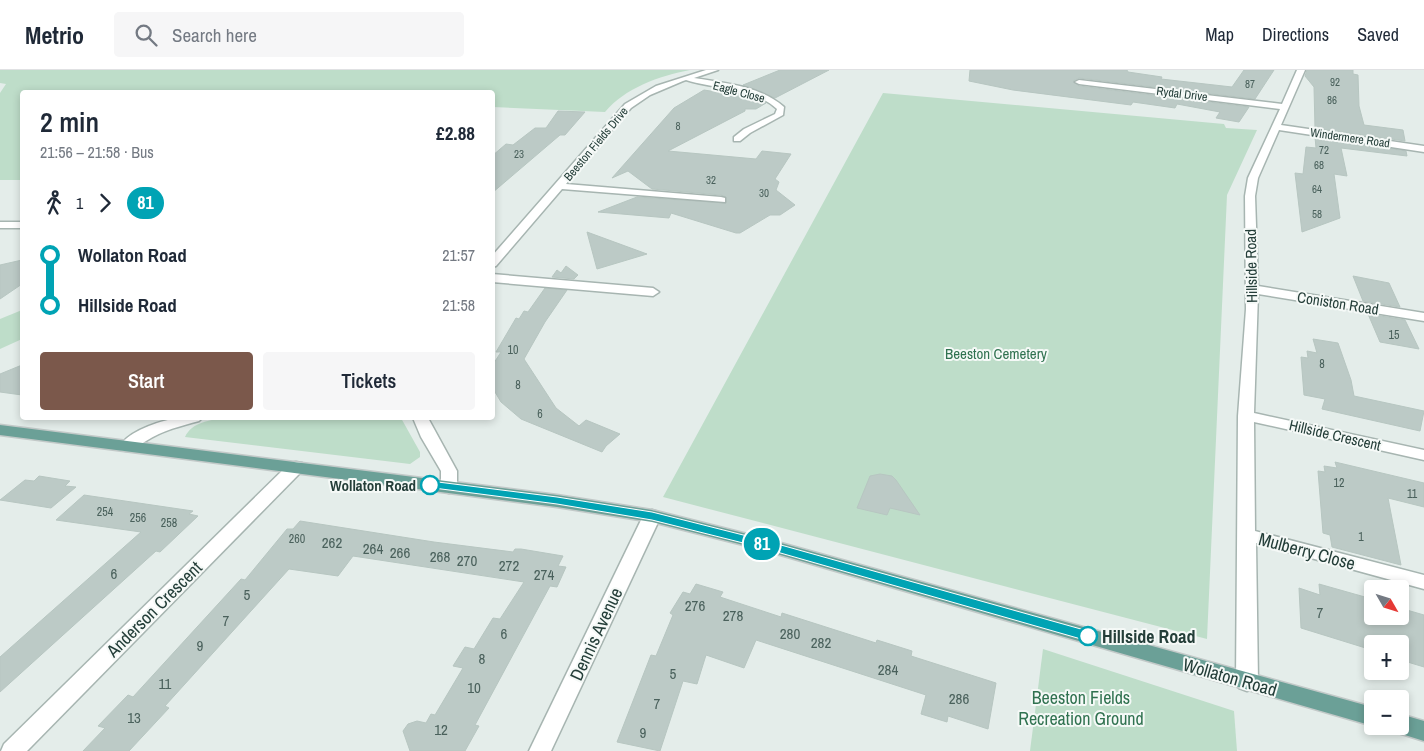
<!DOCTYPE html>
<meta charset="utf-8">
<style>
:root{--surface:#fff;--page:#f6f6f7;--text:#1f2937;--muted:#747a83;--line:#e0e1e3;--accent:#7b584b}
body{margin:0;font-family:"Archivo Narrow",sans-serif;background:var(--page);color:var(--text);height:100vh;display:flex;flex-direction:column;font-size:19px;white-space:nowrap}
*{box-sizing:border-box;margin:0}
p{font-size:16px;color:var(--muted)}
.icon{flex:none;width:28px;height:28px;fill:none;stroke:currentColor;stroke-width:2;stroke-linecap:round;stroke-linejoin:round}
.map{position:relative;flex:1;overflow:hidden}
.side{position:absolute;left:20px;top:20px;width:475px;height:330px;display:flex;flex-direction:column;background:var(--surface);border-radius:5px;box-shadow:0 2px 8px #0003}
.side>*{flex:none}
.badge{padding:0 10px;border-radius:16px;font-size:18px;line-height:32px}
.needle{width:32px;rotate:129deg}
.controls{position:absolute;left:1364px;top:510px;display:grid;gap:10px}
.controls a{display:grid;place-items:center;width:45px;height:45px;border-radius:5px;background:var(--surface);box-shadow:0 2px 8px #0003;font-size:25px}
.map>.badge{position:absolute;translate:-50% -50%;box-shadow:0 0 0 2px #fff}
.legs{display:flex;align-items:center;gap:8px;height:55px;padding:0 20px;font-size:16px}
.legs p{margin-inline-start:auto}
.head{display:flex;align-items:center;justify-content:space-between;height:85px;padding:0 20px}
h1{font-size:28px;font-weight:600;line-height:38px}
.action{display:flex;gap:10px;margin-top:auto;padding:10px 20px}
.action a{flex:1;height:58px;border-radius:5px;background:var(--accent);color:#fff;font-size:20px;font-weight:600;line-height:58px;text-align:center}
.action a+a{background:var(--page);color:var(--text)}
ul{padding:0 20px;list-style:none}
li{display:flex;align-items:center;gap:18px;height:50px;font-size:19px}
li i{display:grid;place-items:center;width:8px;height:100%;margin:0 6px;background:currentColor}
li i::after{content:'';width:12px;height:12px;margin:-6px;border:4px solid;border-radius:50%;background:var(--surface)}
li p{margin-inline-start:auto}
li:first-child i{background:linear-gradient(#0000 50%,currentColor 0)}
li:last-child i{background:linear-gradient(currentColor 50%,#0000 0)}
header{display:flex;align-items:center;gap:30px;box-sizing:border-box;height:70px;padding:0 25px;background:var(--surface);border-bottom:1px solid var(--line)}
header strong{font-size:24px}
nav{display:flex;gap:28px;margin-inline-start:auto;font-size:18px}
.search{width:350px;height:45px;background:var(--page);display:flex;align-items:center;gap:12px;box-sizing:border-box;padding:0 18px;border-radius:5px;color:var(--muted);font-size:19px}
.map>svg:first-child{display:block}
.green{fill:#beddc9}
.building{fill:#bccac6;stroke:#b7c6c1}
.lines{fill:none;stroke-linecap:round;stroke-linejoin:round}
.minor-casing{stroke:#a7b5b1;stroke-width:3}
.major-casing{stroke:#c2c9c8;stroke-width:3}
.minor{fill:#fff;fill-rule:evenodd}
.major{fill:#6ba097;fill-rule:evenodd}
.line-1{fill:#00a3b4;stroke:#fff}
.stop-1-dot{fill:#fff;stroke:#00a3b4;stroke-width:2.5}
.labels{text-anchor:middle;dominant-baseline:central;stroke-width:4;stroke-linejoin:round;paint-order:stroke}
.far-number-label{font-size:11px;fill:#4a615c}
.far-street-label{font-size:12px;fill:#243e39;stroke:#f5f9f7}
.number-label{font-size:12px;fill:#4a615c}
.street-label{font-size:15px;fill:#243e39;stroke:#f5f9f7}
.park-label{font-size:15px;fill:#307250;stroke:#f5f9f7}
.stop-label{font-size:15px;font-weight:bold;fill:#243e39;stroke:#f5f9f7;text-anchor:end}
.near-number-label{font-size:15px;fill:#4a615c}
.near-street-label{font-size:18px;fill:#243e39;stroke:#f5f9f7}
.near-stop-label{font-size:18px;font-weight:bold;fill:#243e39;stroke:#f5f9f7;text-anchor:start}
.near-park-label{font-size:18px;fill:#307250;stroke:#f5f9f7}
</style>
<header>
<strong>Metrio</strong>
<div class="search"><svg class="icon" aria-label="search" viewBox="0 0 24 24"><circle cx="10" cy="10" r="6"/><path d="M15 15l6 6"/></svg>Search here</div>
<nav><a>Map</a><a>Directions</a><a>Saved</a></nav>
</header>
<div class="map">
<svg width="1424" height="681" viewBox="0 0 1424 681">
<rect width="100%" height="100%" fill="#e4edea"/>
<!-- green -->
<g class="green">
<path d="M0,0H690C659,6 625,18 605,42L493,37L492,22H22V110H0V23L6,14L0,13Z"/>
<polygon points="883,23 1224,54 1226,58 1257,60 1227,125 1207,569 663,427"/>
<polygon points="22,240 22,269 0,279 0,249"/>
<path d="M225,348H401L420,382V387L410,394L185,367C192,352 210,350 225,348Z"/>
<polygon points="1043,579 1234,641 1237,681 1030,681"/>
</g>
<!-- building -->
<g class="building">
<polygon points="780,0 829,0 775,28 743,15"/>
<polygon points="970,0 1127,0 1128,2 1162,7 1161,9 1232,17 1244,0 1274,0 1255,29 1079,8 1073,11 1079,16 1249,37 1239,52 1216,48 1220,42 1177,34 1175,38 1133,32 1131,35 1013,20 969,11"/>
<polygon points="1307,0 1353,0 1353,4 1358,5 1359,36 1364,55 1403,60 1405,71 1315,58 1314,17 1305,6"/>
<polygon points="704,20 723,23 733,21 766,33 756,39 745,39 745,41 668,81 756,89 762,81 791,84 775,109 779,112 776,120 795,135 780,145 770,145 740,163 736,163 671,143 669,148 598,142 637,127 726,133 726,127 721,125 652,119 628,101 612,108 674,38"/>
<polygon points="558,41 585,42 565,65 560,65 492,123 492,86 506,74 513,75 535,58 546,58"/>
<polygon points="1315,67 1406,81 1407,86 1341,78 1347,106 1334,104 1340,148 1302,162 1295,103 1303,104 1306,77 1316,78"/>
<polygon points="587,162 647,184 597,199"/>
<polygon points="22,190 22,214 0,229 0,195"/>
<polygon points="566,196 578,205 574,209 552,207 557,200 561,203"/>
<polygon points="1353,206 1389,213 1400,237 1363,231"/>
<polygon points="545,218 567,220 545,252 524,289 556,338 579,356 586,350 620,364 606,376 602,382 521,349 501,332 492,317 492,296 501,282 496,282 516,248 519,249 524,241 528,242"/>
<polygon points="1368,244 1405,250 1419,279 1380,272"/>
<polygon points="1313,269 1338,273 1351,310 1354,326 1424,341 1420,361 1322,339 1325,329 1304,325 1301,287 1308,288 1307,281 1317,283"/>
<polygon points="22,295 22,325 0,322 0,304"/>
<polygon points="1335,392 1424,413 1424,437 1388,428 1401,495 1332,477 1330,465 1323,463 1318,401 1325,402 1324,396 1337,398"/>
<polygon points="880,404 892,406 896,410 920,445 890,438 887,445 857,438 870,406"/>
<polygon points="39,406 70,411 65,416 76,417 51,438 0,430 25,410 34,411"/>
<polygon points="84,425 193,441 189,444 198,446 160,482 156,481 0,622 0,587 141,462 56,450"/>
<polygon points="300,451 434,472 513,482 515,479 521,479 563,486 558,496 566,497 557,517 550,516 475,655 479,656 465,681 410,681 403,661 408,654 417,651 426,653 431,644 435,645 463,598 453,596 465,577 474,579 493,548 500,549 524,512 353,486 338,506 289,499 165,636 169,638 129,681 83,681 105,658 98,656 128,625 133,627 241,509 245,510 287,459 293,459"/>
<polygon points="696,514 723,522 720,527 781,547 782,543 876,573 877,570 912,581 911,586 996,613 988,659 948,646 947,652 921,644 926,625 756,570 744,598 706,585 697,614 683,611 660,681 617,672 651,585 656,586 673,545 670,543 683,522 690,524"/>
<polygon points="1319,514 1372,529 1372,546 1400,546 1400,538 1424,545 1424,597 1401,590 1400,574 1372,574 1372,580 1301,558 1299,518 1320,525"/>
</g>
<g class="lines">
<defs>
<g id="minor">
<path d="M706,0H718L694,8C725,13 760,16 784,37L783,45L750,63L740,71H734V67L744,59L775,44L777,39C752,16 717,20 686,10L683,11L650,25L631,38L566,114L721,127L725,128V132L562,119L496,196L492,197V186L625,34L656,16Z"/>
<polygon points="1297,0 1305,0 1281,55 1424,76 1424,82 1279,60 1258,108 1255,126 1258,216 1424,243 1424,251 1258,224 1254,343 1424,380 1424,390 1254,352 1255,461 1424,505 1424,519 1256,473 1258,612 1255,618 1247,621 1239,618 1236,612 1238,346 1246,239 1245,126 1248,108 1280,39 1079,14 1075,12 1079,10 1282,34"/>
<rect x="0" y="152" width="22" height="6"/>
<polygon points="492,204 653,218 659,222 653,226 492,212"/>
<path d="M176,348H202L199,351C181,356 163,360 146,371C138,376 132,383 121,380L119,377C130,360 158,352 176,348Z"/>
<polygon points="413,348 428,348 457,401 457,417 455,421 449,423 443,421 441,417 441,401 421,367"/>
<polygon points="296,392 302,393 304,397 302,401 27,681 1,681 4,674 290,393"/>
<polygon points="652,440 658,442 661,446 551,681 529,681 643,446 646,442"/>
</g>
<g id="major">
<polygon points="0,355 557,425 652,440 763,468 1372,637 1373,656 763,480 652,452 557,437 0,365"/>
<polygon points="1400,644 1424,651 1424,671 1392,661 1390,656 1400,656"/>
</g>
</defs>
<!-- minor casing -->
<use href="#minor" class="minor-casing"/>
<!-- major casing -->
<use href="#major" class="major-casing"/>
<!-- minor -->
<use href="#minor" class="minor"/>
<!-- major -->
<use href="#major" class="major"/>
</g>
<!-- line-1 -->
<polygon class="line-1" points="430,411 557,427 652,442 763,470 1088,561 1092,562 1094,566 1092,569 1088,571 763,478 652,450 557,434 426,417 424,415 426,412"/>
<!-- markers -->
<g class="stop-1-dot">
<circle cx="430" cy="415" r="9"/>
<circle cx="1088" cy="566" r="9"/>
</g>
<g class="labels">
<!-- far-number labels -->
<g class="far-number-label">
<text x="1335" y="12">92</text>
<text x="1250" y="14">87</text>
<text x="1332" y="30">86</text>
<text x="678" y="56">8</text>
<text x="1324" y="80">72</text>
<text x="519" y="84">23</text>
<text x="1319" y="95">68</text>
<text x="711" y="110">32</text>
<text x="1317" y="119">64</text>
<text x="764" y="123">30</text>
<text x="1317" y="144">58</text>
</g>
<!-- far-street labels -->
<g class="far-street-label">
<text transform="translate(739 22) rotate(15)">Eagle Close</text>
<text transform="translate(1182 24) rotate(7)">Rydal Drive</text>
<text transform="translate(1350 68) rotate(8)">Windermere Road</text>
<text transform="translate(596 74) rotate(-50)">Beeston Fields Drive</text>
</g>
<!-- number labels -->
<g class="number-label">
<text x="1394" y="265">15</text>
<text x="513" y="280">10</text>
<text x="1322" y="294">8</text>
<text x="518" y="315">8</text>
<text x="540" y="344">6</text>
<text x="1339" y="413">12</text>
<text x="1412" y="424">11</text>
<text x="105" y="442">254</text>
<text x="138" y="448">256</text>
<text x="169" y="453">258</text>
<text x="1361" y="467">1</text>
<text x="297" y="469">260</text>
</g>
<!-- street labels -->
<g class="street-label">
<text transform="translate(1251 196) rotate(-91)">Hillside Road</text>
<text transform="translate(1338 233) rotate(9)">Coniston Road</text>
<text transform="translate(1335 365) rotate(13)">Hillside Crescent</text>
</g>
<!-- park labels -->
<g class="park-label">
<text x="996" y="283">Beeston Cemetery</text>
</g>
<!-- stop labels -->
<g class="stop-label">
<text x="416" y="415">Wollaton Road</text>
</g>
<!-- near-number labels -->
<g class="near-number-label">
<text x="332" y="472">262</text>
<text x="373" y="478">264</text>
<text x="400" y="482">266</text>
<text x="440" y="486">268</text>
<text x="467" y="490">270</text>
<text x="509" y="495">272</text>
<text x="114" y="503">6</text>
<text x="544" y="504">274</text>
<text x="247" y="524">5</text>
<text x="695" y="535">276</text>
<text x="1320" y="542">7</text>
<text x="733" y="545">278</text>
<text x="226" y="550">7</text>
<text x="504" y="563">6</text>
<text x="790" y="563">280</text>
<text x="821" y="572">282</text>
<text x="200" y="575">9</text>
<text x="482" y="588">8</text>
<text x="888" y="599">284</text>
<text x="673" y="603">5</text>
<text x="165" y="613">11</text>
<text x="474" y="617">10</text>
<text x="959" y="628">286</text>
<text x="657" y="633">7</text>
<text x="134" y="647">13</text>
<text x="441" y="659">12</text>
<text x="643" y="662">9</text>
</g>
<!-- near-street labels -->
<g class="near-street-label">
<text transform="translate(1307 481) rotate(15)">Mulberry Close</text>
<text transform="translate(154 539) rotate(-45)">Anderson Crescent</text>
<text transform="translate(596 564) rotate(-65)">Dennis Avenue</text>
<text transform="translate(1230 607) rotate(16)">Wollaton Road</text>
</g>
<!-- near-stop labels -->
<g class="near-stop-label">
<text x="1102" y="566">Hillside Road</text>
</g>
<!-- near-park labels -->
<g class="near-park-label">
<text x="1081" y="627">Beeston Fields<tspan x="1081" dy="21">Recreation Ground</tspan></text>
</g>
</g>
</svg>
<div class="controls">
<a><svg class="needle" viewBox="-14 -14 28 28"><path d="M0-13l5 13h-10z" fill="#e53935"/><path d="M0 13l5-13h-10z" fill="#747a83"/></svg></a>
<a>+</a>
<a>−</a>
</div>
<b class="badge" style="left:762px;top:474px;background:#00a3b4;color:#fff">81</b>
<section class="side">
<div class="head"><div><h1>2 min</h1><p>21:56 – 21:58 · Bus</p></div><b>£2.88</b></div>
<div class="legs"><svg class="icon" aria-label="walk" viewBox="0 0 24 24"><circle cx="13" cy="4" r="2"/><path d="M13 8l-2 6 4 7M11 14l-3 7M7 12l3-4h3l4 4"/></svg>1<svg class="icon" aria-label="forward" viewBox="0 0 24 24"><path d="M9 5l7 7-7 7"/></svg><b class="badge" style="background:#00a3b4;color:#fff">81</b></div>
<ul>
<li><i style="color:#00a3b4"></i><b>Wollaton Road</b><p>21:57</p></li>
<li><i style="color:#00a3b4"></i><b>Hillside Road</b><p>21:58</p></li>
</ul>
<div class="action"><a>Start</a><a>Tickets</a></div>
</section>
</div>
